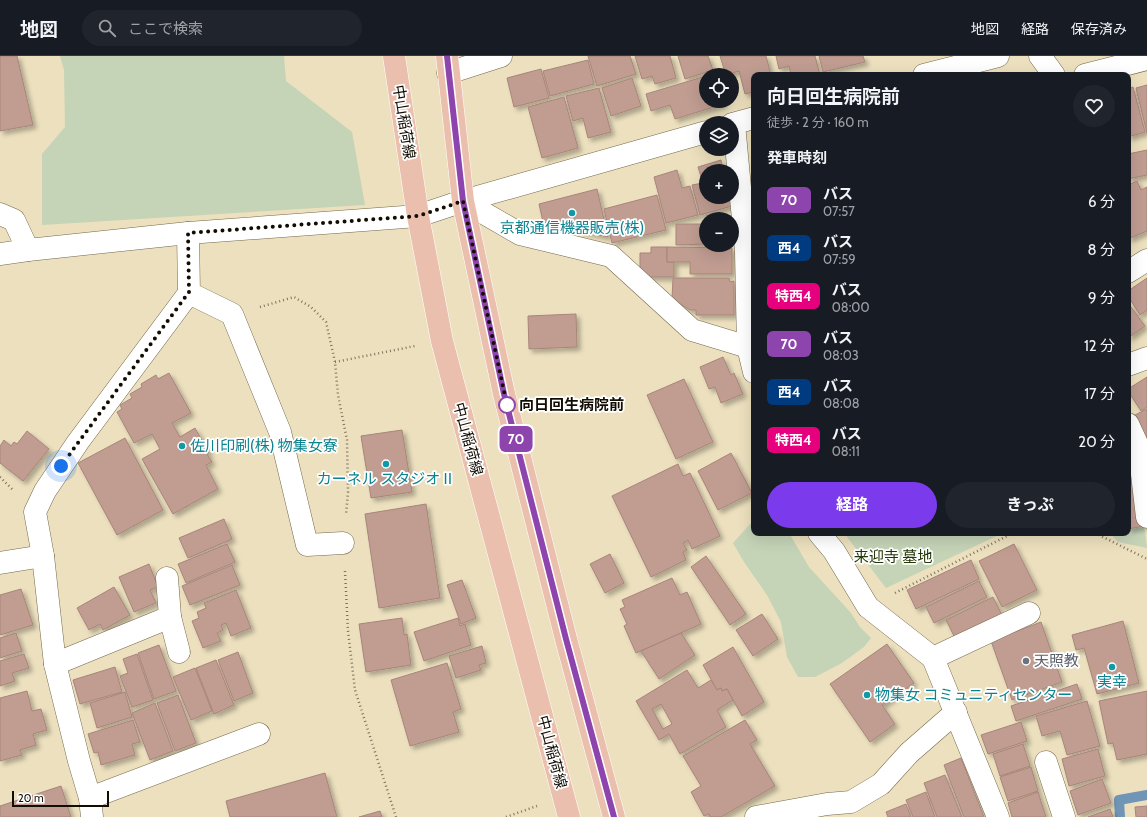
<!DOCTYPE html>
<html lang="ja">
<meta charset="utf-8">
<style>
:root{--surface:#171b24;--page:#20242c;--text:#f1f3f6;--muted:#9ea1a6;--line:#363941;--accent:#7c3aed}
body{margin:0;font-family:Cabin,"Noto Sans JP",sans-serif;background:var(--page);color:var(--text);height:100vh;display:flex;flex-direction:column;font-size:15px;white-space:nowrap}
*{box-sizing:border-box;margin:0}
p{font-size:13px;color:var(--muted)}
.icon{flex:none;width:22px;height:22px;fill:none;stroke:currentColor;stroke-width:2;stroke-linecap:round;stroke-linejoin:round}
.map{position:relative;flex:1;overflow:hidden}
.sheet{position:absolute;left:751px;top:16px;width:380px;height:464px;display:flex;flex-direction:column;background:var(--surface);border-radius:8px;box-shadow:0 4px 16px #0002}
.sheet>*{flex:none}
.badge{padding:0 8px;border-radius:6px;font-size:14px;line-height:26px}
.tools{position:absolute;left:699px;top:12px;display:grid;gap:8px}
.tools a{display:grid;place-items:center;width:40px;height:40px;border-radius:50%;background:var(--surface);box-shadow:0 4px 16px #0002;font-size:20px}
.scale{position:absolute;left:12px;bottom:10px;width:97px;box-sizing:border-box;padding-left:4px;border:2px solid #120d03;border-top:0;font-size:11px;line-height:14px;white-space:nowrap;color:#120d03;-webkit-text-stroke:3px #fff;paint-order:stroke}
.you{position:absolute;width:20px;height:20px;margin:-10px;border:3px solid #fff;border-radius:50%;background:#1a73e8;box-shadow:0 0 0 6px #1a73e833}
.map>.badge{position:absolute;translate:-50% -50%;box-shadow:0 0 0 2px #fff}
h2{padding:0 16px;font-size:15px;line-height:36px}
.round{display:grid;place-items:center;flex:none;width:42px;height:42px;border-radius:21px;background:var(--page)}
.headline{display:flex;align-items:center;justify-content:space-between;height:68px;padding:0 16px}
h1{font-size:19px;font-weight:700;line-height:30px}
.primary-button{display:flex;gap:8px;margin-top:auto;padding:8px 16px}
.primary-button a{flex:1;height:46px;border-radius:24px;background:var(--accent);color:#fff;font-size:16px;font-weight:700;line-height:46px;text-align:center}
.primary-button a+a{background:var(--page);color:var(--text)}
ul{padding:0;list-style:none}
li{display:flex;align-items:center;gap:12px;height:48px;padding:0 16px}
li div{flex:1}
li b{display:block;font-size:15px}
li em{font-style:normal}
li .badge{min-width:44px;font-weight:700;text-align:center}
header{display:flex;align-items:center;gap:24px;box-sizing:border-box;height:56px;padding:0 20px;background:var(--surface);border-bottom:1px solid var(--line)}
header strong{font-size:19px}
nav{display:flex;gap:22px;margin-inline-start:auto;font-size:14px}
.search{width:280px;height:36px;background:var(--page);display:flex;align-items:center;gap:10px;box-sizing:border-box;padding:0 14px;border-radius:22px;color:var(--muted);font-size:15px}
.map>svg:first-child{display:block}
.green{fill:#c5d3b7}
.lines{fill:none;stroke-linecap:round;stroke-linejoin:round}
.stream{stroke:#7095b6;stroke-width:10}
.building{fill:#c09c91;stroke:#a8857a;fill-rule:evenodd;filter:url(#shadow)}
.minor-casing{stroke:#73684a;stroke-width:23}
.major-casing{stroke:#fff;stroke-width:23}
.path{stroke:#7c745e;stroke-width:2.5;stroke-dasharray:1 3;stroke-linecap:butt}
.minor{stroke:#fff;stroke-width:22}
.major{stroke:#eabfad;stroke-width:22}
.line-casing{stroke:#fff;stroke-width:9}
.line{stroke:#8e44ad;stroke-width:6}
.walk{stroke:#120d03;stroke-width:4;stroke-dasharray:0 7.2}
.culture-dot{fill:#0f9aa8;stroke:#fff;stroke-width:1.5}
.stop-dot{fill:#fff;stroke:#8e44ad;stroke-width:2}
.worship-dot{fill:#6b7280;stroke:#fff;stroke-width:1.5}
.labels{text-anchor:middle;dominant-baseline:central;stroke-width:3.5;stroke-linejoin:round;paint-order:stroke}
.street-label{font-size:15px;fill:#120d03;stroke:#fff}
.culture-label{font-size:15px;fill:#0d838f;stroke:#fff}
.stop-label{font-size:15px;font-weight:bold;fill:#120d03;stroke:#fff;text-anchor:start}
.park-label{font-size:15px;fill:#233605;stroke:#fff}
.worship-label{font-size:15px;fill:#5b616d;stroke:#fff;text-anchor:start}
</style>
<header>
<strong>地図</strong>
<div class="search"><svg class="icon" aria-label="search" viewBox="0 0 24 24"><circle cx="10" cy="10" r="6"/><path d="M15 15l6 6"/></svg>ここで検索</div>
<nav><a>地図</a><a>経路</a><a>保存済み</a></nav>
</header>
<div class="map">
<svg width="1147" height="761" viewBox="0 0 1147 761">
<defs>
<filter id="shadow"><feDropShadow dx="3.5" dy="3.5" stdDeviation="2" flood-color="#0004"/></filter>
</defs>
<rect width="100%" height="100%" fill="#ece0be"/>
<!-- green -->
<g class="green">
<polygon points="60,0 284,0 286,25 352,76 365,149 42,169 42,98 65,71 64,14"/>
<polygon points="1128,377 1135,397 1147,492 1118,486 1110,477 1128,477"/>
<polygon points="754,467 754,477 789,477 809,511 851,557 860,571 871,582 864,591 842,607 815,621 798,621 787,601 781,566 767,539 744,506 733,487 750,468"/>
<polygon points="844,477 1003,477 886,532"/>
</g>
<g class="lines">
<!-- stream -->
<polyline class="stream" points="1120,761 1119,744 1147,739"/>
</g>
<!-- building -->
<g class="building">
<polygon points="0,0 17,0 33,69 0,75"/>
<polygon points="588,0 630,0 636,18 597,30"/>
<polygon points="635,0 670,0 676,22 655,28 652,20 642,23"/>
<polygon points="678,0 708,0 713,14 685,23"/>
<polygon points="720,0 766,0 771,19 754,19 754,36 745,38 739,15 726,19"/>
<polygon points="776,0 815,0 820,19 803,19 803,18 791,19 789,10 779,13"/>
<polygon points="819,0 863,0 865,6 823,16"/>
<polygon points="588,4 594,28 550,40 543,15"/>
<polygon points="541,13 549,42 514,51 507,22"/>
<polygon points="706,20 706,45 723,45 724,48 675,63 670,49 651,55 646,38"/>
<polygon points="632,22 641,50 611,60 602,32"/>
<polygon points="1147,29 1147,77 1136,32"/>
<polygon points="1133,31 1145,76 1128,81 1128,33"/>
<polygon points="599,32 611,76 588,82 583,62 573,65 566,40"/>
<polygon points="564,41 578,92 542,102 528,51"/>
<polygon points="1147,94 1147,119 1128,123 1128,98"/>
<polygon points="721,104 723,115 706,115 706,141 730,141 732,150 700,159 692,129 703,127 698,111"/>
<polygon points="677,114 682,132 690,130 698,159 666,167 654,121"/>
<polygon points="1137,125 1141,134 1147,131 1147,175 1128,183 1128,129"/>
<polygon points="597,133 608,181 543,166 539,148"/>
<polygon points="657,139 666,174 612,187 604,153"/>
<polygon points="676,168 706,168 706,188 676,189"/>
<polygon points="651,191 667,191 667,206 674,206 674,221 648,221 640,212 640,197 651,197"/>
<polygon points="667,191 732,192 732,218 690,218 690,206 667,206"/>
<polygon points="673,222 729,222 730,226 734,225 734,259 696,259 696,254 690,254 672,243"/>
<polygon points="1147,222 1147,254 1140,259 1128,240 1128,235"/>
<polygon points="1128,247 1145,270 1128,282"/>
<polygon points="576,258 577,291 529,293 528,260"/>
<polygon points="723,301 731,319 734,317 743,338 721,347 715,331 709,333 700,311"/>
<polygon points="169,317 191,357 172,367 180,381 195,372 209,397 207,398 212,406 206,409 218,433 173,458 142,403 160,393 152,378 134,387 117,356 122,353 120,349 132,342 130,338 142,331 141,328 156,319 158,323"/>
<polygon points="1147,321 1147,351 1141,355 1128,335 1128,333"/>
<polygon points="684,323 713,386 676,403 647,339"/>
<polygon points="1147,353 1147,386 1133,360"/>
<polygon points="402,374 412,436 371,442 361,380"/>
<polygon points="27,375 49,393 23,425 0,407 0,390 4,384 11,390 14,386 17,388"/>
<polygon points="125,382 163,454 117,479 78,407"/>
<polygon points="731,397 752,437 718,454 698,415"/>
<polygon points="678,408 683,420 690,417 720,480 692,493 688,484 683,487 687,494 683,496 686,504 651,521 612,440"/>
<polygon points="1135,420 1144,470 1128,473 1128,421"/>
<polygon points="426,448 440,542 379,552 365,458"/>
<polygon points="224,463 232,483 188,502 179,482"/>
<polygon points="227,488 235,506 186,527 178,508"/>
<polygon points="1014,488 1037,534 1002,551 979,505"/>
<polygon points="610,498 624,527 605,537 590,508"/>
<polygon points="706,500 746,558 730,569 691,511"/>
<polygon points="971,504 979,523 916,553 907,534"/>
<polygon points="149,508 158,531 150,534 156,547 134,556 119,521"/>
<polygon points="232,509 240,529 190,549 182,530"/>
<polygon points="672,522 680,539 687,536 701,568 636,597 624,570 627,568 620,553 625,551 622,544"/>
<polygon points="462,524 476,562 461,568 447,529"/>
<polygon points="979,525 987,541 934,567 926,551"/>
<polygon points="114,531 130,559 103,574 100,568 89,574 77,552"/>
<polygon points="21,533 33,569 0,579 0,539"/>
<polygon points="236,534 251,572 231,580 226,567 221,569 223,574 217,577 221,585 203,592 192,565 199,562 197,556 206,552 204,547"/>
<polygon points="993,541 1002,559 955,582 946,564"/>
<polygon points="762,558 778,583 753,600 736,574"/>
<polygon points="402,562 404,579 407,578 411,609 366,616 359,568"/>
<polygon points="458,562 460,570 465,568 471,589 424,605 414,576"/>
<polygon points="1123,565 1139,627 1097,638 1084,592 1076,594 1072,579"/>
<polygon points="1041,566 1062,626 1012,644 991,585"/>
<polygon points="16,577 22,595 0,602 0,582"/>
<polygon points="681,577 695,599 659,623 641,595"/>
<polygon points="887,588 914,627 882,649 895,668 870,686 830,628"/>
<polygon points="159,589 176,635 154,643 138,597"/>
<polygon points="482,590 486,607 479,609 481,614 456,622 449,600"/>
<polygon points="733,591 764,646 742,660 727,633 722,635 721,632 717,634 703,609"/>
<polygon points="238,596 253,637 234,645 218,604"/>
<polygon points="24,598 29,612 12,617 15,625 0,630 0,605"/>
<polygon points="137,598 153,644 132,651 120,620 128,617 123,603"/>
<polygon points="216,604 234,649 214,658 196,612"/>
<polygon points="447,607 461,653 453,656 459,676 410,690 391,624"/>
<polygon points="115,611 122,636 80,648 73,624"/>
<polygon points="195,612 212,655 191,664 173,621"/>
<path d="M687,614L698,632L711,624L717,634L721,632L722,635L727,633L733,644L717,654L726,671L680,698L669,678L659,684L636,645ZM661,648L672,668L663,673L652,653Z"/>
<polygon points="1077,628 1082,643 1016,665 1011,650"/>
<polygon points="27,635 32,655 41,653 47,674 33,678 36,689 20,694 22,699 0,705 0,642"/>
<polygon points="1147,635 1147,698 1117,704 1113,687 1108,688 1099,645"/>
<polygon points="125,636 132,661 97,672 90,647"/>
<polygon points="178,639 196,687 175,695 157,647"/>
<polygon points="1087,645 1100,690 1067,699 1060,675 1042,680 1036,660"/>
<polygon points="155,647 173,695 150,704 132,657"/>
<polygon points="133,664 140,686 132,688 135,699 101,709 98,696 94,697 88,678"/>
<polygon points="745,664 757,684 750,688 775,730 721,761 710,761 709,758 704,760 691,736 701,730 683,700"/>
<polygon points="1021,666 1027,685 988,698 981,679"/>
<polygon points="1023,688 1030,710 1000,720 993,698"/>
<polygon points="1098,693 1105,720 1069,730 1062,703"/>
<polygon points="961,702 984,761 964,761 944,709"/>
<polygon points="1031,711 1038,735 1008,745 1000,721"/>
<polygon points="325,717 337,761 230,761 226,745"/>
<polygon points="945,719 962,761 937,761 924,727"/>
<polygon points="1102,723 1111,747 1078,759 1070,735"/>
<polygon points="61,730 71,761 0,761 0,750"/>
<polygon points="926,736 935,761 913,761 906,744"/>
<polygon points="1038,736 1046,761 1012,761 1008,747"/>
<polygon points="906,748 911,761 888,761 886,756"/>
<polygon points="1147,750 1147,761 1136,761 1135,751"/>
<polygon points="1110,753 1113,761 1088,761"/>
<polygon points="380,755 382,761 359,761"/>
</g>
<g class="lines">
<defs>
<g id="minor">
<polyline points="1040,0 1054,19"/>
<polyline points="448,17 501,0"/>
<polyline points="924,19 998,0"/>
<polyline points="1085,19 1147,3"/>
<polyline points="732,68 754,62"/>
<polyline points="734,68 746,195 748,291 754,316"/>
<polyline points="463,145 520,178 611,200 692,274 748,291"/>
<polyline points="0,158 14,164 28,194"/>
<polyline points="188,177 189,237 232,258 280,376 307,489 343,487"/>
<polyline points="0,198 28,194 188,177 418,160 463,145 706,76"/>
<polyline points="1128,216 1147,204"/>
<polyline points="1128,309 1147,302"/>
<polyline points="1128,368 1139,392 1147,461"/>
<polyline points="819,477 834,495 868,551 933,602 998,761"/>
<polyline points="0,507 43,500"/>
<polyline points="167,522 170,561"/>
<polyline points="933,602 1029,557"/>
<polyline points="55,608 170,561 179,596"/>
<polyline points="1046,706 1064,761"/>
<polyline points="90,742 259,678"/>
<polyline points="92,761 90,742 79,705 55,608 43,500 35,456 45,435 78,386 189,237"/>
<polyline points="756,761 827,748 851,746 881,728 909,697 956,656"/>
</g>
<g id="major">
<polyline points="394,0 418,160 442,285 569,761"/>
<polyline points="447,0 463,145 504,338 566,583 614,761"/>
</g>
</defs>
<!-- minor casing -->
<use href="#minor" class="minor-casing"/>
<!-- major casing -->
<use href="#major" class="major-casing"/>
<!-- path -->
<g class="path">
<polyline points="260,251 294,241 311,251 326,266 335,306 338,339 347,384 348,436 346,459"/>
<polyline points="335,306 415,290"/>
<polyline points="0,421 14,435"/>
<polyline points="1095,477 1147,503"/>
<polyline points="345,515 348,575 355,634 396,761"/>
<polyline points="895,537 1013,477"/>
<polyline points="506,761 537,750"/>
</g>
<!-- minor -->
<use href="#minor" class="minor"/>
<!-- major -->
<use href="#major" class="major"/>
</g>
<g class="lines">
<defs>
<polyline id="line" points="447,0 463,145 504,338 566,583 614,761"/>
</defs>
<!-- line casing -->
<use href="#line" class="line-casing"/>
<!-- line -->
<use href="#line" class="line"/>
<!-- walk -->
<polyline class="walk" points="61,410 189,236 188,177 418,160 463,145 508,354 507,349"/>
</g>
<!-- markers -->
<g class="culture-dot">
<circle cx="572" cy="157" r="4"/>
<circle cx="182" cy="390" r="4"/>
<circle cx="386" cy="408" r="4"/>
<circle cx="1112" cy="611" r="4"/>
<circle cx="867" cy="639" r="4"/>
</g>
<circle class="stop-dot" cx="507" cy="349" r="8"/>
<circle class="worship-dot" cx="1026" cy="605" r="4"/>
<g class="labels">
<!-- street labels -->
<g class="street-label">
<text transform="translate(404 66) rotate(81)">中山稲荷線</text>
<text transform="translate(468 383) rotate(75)">中山稲荷線</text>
<text transform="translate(552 696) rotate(75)">中山稲荷線</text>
</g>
<!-- culture labels -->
<g class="culture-label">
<text x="572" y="172">京都通信機器販売(株)</text>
<text x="190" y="390" text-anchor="start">佐川印刷(株) 物集女寮</text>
<text x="386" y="423">カーネル スタジオⅡ</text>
<text x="1112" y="626">実幸</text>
<text x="875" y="639" text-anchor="start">物集女 コミュニティセンター</text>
</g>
<!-- stop labels -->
<g class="stop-label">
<text x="519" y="349">向日回生病院前</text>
</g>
<!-- park labels -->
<g class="park-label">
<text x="893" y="501">来迎寺 墓地</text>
</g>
<!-- worship labels -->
<g class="worship-label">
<text x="1034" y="605">天照教</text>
</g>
</g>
</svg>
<div class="tools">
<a><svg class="icon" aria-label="locate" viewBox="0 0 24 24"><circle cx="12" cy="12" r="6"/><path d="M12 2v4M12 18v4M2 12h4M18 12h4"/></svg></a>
<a><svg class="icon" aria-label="layers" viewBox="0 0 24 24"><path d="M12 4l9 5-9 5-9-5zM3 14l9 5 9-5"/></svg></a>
<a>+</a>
<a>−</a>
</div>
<div class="scale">20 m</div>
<div class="you" style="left:61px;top:410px"></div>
<b class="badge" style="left:516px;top:383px;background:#8e44ad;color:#fff">70</b>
<section class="sheet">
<div class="headline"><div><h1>向日回生病院前</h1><p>徒歩 · 2 分 · 160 m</p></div><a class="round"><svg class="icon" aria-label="heart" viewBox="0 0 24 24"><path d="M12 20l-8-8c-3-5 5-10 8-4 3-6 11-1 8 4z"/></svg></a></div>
<h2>発車時刻</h2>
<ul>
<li><span class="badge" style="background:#8e44ad;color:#fff">70</span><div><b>バス</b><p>07:57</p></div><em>6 分</em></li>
<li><span class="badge" style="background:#003b80;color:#fff">西4</span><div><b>バス</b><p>07:59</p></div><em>8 分</em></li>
<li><span class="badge" style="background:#e6007e;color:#fff">特西4</span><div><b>バス</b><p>08:00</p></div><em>9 分</em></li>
<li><span class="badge" style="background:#8e44ad;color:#fff">70</span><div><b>バス</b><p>08:03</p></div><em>12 分</em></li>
<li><span class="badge" style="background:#003b80;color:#fff">西4</span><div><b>バス</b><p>08:08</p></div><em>17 分</em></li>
<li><span class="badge" style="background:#e6007e;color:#fff">特西4</span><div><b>バス</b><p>08:11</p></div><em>20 分</em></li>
</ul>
<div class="primary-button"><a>経路</a><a>きっぷ</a></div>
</section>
</div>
